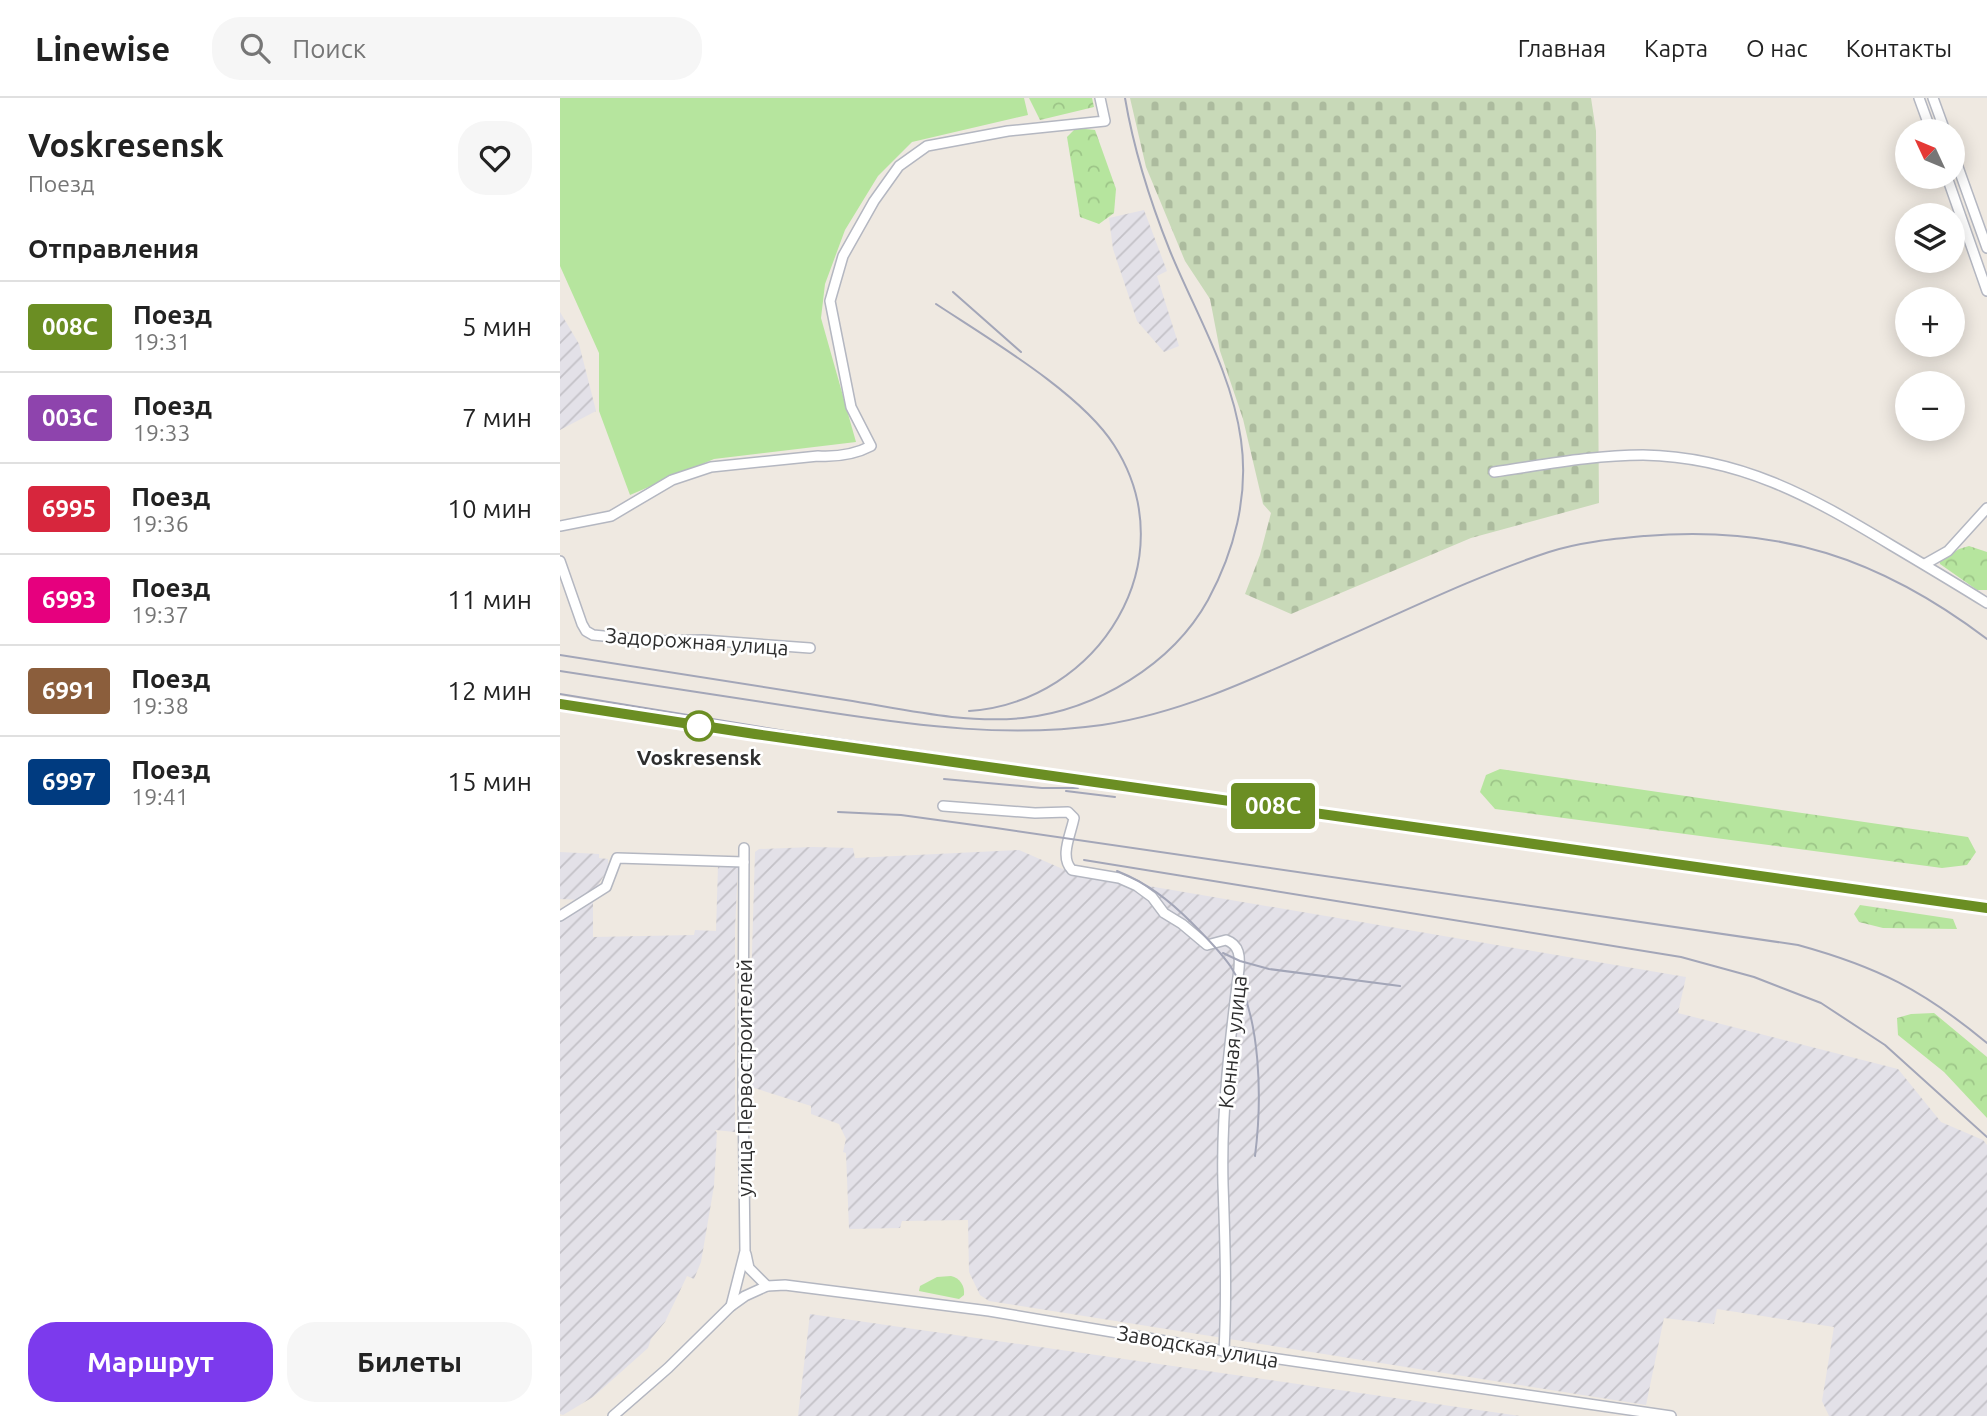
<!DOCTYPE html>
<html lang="ru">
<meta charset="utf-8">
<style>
:root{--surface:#fff;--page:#f6f6f6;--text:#222;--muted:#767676;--line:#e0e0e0;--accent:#7c3aed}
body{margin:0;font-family:Ubuntu,sans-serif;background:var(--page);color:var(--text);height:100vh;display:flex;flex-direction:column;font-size:26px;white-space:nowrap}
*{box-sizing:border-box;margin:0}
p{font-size:23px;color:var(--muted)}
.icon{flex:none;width:38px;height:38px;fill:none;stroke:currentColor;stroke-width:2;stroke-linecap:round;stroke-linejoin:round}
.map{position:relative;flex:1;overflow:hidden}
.panel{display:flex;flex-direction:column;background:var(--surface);width:560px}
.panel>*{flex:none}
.badge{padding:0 14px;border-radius:5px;font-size:24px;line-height:46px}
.needle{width:46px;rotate:314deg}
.controls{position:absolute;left:1335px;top:21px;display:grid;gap:14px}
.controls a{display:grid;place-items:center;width:70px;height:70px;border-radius:50%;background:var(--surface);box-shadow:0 4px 18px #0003;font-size:35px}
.map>.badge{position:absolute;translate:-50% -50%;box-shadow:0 0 0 4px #fff}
h2{padding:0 28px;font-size:26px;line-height:63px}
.round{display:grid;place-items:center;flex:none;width:74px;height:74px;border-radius:28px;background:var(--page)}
.overview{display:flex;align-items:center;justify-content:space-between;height:119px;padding:0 28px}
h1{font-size:33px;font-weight:700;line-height:52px}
.cta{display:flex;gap:14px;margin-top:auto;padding:14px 28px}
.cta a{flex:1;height:80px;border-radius:28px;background:var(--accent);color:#fff;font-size:28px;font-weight:700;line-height:80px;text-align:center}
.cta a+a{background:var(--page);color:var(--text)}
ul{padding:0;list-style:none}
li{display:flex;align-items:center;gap:21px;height:91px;padding:0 28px;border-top:2px solid var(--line)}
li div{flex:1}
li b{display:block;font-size:26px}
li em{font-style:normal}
li .badge{min-width:77px;font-weight:700;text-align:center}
header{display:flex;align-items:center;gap:42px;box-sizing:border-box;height:98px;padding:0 35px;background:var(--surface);border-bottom:2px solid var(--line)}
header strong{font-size:33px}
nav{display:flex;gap:38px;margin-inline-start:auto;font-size:24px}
.search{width:490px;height:63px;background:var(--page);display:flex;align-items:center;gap:18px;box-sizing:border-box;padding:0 24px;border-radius:28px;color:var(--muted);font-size:26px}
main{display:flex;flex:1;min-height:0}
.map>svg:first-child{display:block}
.industrial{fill:url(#industrial-furrows)}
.grass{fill:#b6e59e}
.forest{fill:url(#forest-crowns)}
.cemetery{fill:url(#cemetery-stones)}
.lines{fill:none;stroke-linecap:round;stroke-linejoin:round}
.minor-casing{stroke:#b4b7c1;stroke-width:12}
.minor{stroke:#fff;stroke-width:9}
.rail{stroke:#a3a6b8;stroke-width:2}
.line-casing{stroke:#fff;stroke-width:16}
.line{stroke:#6b8e23;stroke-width:10}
.stop-dot{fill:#fff;stroke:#6b8e23;stroke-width:3.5}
.labels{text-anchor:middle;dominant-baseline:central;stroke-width:5;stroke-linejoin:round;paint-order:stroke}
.street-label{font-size:21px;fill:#2e2e2e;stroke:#fff}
.stop-label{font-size:21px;font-weight:bold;fill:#2e2e2e;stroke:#fff}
</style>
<header>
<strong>Linewise</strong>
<div class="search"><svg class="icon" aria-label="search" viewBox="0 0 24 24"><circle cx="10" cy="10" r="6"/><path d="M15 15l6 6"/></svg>Поиск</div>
<nav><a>Главная</a><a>Карта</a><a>О нас</a><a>Контакты</a></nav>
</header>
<main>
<section class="panel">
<div class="overview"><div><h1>Voskresensk</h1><p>Поезд</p></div><a class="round"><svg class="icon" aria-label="heart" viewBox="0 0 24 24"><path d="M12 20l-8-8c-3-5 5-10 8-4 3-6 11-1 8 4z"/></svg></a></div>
<h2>Отправления</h2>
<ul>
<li><span class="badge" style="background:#6b8e23;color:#fff">008С</span><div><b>Поезд</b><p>19:31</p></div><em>5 мин</em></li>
<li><span class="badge" style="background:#8e44ad;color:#fff">003С</span><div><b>Поезд</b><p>19:33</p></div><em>7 мин</em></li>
<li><span class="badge" style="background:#d7263d;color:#fff">6995</span><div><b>Поезд</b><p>19:36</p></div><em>10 мин</em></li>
<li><span class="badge" style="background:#e6007e;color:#fff">6993</span><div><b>Поезд</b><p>19:37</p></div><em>11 мин</em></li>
<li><span class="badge" style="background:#8b5e3c;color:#fff">6991</span><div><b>Поезд</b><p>19:38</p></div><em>12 мин</em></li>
<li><span class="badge" style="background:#003b80;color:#fff">6997</span><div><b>Поезд</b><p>19:41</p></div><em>15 мин</em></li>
</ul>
<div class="cta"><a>Маршрут</a><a>Билеты</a></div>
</section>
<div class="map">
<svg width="1427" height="1318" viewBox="0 0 1427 1318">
<defs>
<pattern id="industrial-furrows" width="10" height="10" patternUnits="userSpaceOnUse" patternTransform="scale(1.75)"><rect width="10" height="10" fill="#e3e1e8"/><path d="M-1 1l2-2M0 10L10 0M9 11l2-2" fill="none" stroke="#c3c1c7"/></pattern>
<pattern id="forest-crowns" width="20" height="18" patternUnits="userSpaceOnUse" patternTransform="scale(1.75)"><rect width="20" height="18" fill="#b6e59e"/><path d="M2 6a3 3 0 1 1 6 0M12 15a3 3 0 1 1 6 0" fill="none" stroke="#9dc588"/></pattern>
<pattern id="cemetery-stones" width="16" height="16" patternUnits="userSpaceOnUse" patternTransform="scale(1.75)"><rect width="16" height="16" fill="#c8d9b8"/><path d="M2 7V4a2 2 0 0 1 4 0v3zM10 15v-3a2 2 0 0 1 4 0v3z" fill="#acbb9e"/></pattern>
</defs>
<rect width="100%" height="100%" fill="#efe9e1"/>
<!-- industrial -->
<g class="industrial">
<polygon points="584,112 607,173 597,178 619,248 604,254 577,223 553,151 549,120"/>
<polygon points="0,214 19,246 36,313 0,332"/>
<polygon points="253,749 293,750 295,760 459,752 512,775 1126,879 1118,915 1338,971 1381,1024 1423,1042 1427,1047 1427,1318 1269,1318 1262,1303 1274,1229 1157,1211 1154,1226 1104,1220 1086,1307 429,1203 420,1197 409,1174 408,1122 342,1123 340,1130 289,1131 286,1055 283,1054 286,1041 279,1026 251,1016 251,1008 188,988 195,754 199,751"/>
<polygon points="0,754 39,756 39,760 48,761 48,771 40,784 35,792 21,802 0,801"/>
<polygon points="158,768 178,769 175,830 175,1034 155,1032 157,1035 154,1088 141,1164 134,1181 127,1178 105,1224 91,1241 88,1250 33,1299 3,1317 0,1316 0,822 33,803 33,839 134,837 135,832 156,833"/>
<polygon points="250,1216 960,1318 238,1318"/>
</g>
<!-- grass -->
<g class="grass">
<polygon points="0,0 464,0 468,17 352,44 318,78 285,132 265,186 261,220 296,344 154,361 70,397 39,313 39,255 0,168"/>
<path d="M391,1178C400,1180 405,1188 404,1197L399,1201L359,1193L360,1188L377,1179Z"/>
</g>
<!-- forest -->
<g class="forest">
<polygon points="469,0 532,0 534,9 480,22"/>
<polygon points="516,30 535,32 556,91 554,115 539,126 520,119 507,39"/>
<polygon points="1409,448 1427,454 1427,492 1417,492 1380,466 1380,463 1399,451"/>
<polygon points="940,671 1408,739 1416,754 1407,767 1382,770 935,711 920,694 926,677"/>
<polygon points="1300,807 1393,821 1397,831 1323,830 1299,824 1294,816"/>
<polygon points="1374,915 1427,959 1427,1020 1384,974 1338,937 1337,920 1351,916"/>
</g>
<!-- cemetery -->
<polygon class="cemetery" points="570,0 1031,0 1036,33 1039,405 911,440 731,516 685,496 700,457 711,415 703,406 683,321 660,253 650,201 625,163 586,69"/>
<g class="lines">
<defs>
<g id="minor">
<polyline points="1359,0 1371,33"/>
<polyline points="1373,0 1385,33"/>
<polyline points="1393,55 1427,150"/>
<polyline points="1387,79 1427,193"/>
<path d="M934,374C983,367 1033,357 1083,357C1180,359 1250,398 1331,447C1363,466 1395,485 1427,505"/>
<path d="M0,428L51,418L112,382L151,369L258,358C277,359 294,357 311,348L291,309L270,203L283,158L314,103L339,68L367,48L448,33L545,23L540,0"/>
<polyline points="0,463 22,526 26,533 33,537 96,543 143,542 250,550"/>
<polyline points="1365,466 1388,453 1427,410"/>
<path d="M383,708L475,715L508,714L514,720C511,736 499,759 512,772L559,780L577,788L592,799L604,815L622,826L647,847L666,842C680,847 680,859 679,871C670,942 661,1014 663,1086C665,1143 667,1196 664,1253"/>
<polyline points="0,818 46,789 57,760 184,764"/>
<polyline points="186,1156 189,1170 207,1188"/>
<polyline points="171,1208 185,1153 183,992 184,750"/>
<polyline points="53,1318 108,1270 171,1208 185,1198 207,1188 225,1187 429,1213 664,1253 1111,1318"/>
</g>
</defs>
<!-- minor casing -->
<use href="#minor" class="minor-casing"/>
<!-- minor -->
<use href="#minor" class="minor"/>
<!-- rail -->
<g class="rail">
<polyline points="393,194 461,254"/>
<path d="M376,206C429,241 521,295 554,347C628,462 539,604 409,613"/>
<path d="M0,557C95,572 190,587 286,602C343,611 404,626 463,620C536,612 612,567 648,502C674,454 689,398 681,342C672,275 635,214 610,153C590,103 574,53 565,0"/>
<path d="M0,573C89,586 178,601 267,614C359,628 449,640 542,627C622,615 695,580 768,547C841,515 913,479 989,454C1020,444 1053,441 1085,438C1219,427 1320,460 1427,541"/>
<polyline points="0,596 237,635 1427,806"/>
<polyline points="384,681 482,690 518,690"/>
<polyline points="506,693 555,699"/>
<path d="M278,714L341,717L436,730L1238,847C1318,869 1363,892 1427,945"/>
<polyline points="524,762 1121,859 1194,879 1261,905 1325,947 1427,1039"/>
<path d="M557,773C587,785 609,802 632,825C646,839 660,853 671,869C702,917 702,1004 695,1058"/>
<polyline points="663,855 680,863 709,871 840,888"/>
</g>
</g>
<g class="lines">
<defs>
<polyline id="line" points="0,606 195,636 1427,810"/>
</defs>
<!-- line casing -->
<use href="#line" class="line-casing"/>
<!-- line -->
<use href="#line" class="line"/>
</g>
<!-- markers -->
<circle class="stop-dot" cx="139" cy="628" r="14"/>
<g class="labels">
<!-- street labels -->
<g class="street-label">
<text transform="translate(137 543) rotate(4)">Задорожная улица</text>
<text transform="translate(672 944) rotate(-84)">Конная улица</text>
<text transform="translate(184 980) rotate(-90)">улица Первостроителей</text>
<text transform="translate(638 1248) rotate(10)">Заводская улица</text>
</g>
<!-- stop labels -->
<g class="stop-label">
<text x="139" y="659">Voskresensk</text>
</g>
</g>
</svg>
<div class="controls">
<a><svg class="needle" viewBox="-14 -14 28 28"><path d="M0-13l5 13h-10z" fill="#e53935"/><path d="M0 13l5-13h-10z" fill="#767676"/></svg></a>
<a><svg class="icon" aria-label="layers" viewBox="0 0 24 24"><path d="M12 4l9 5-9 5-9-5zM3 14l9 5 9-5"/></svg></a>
<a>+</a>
<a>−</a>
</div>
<b class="badge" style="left:713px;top:708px;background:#6b8e23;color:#fff">008С</b>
</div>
</main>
